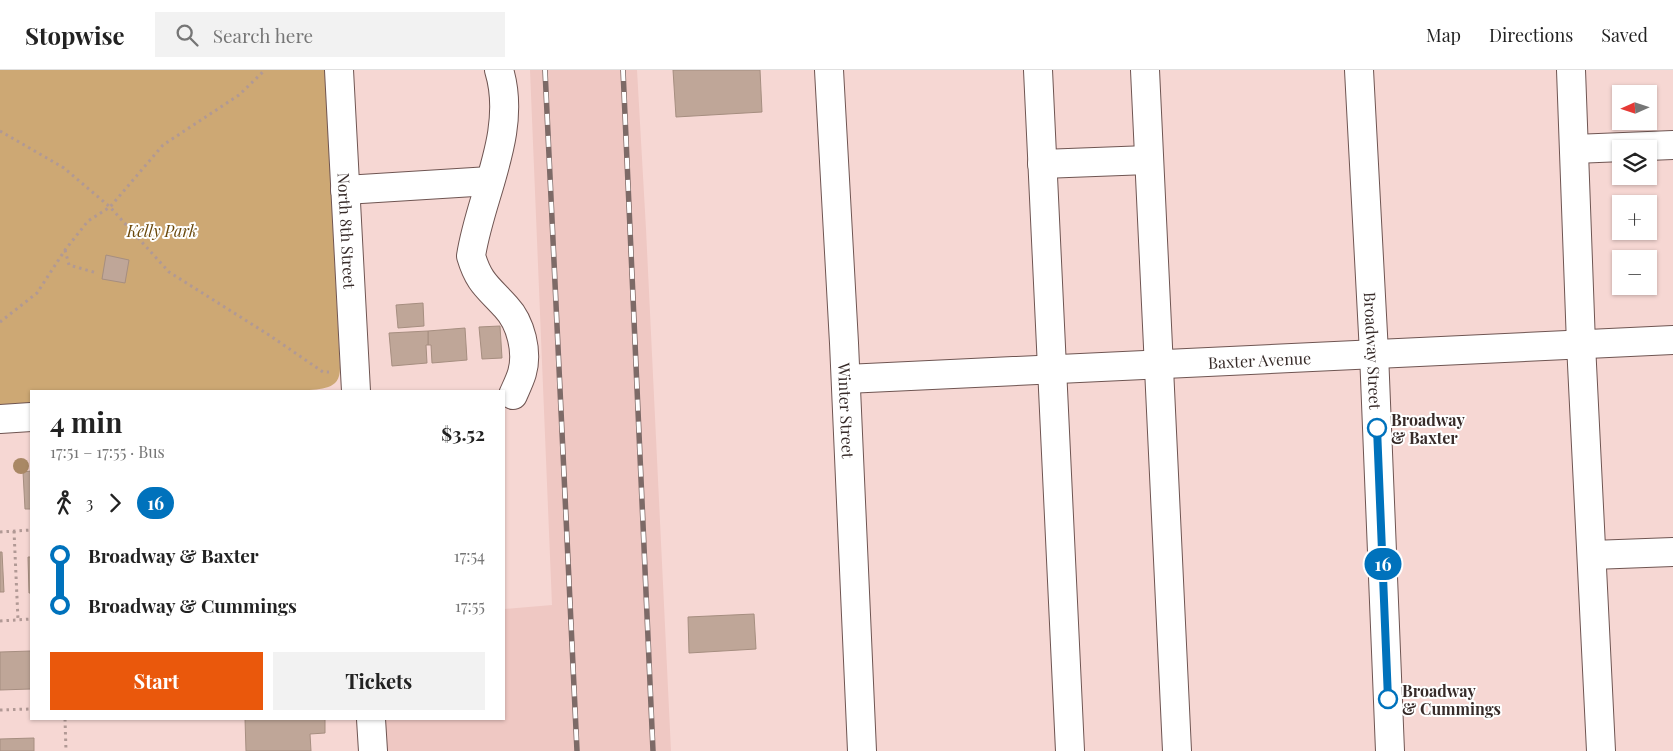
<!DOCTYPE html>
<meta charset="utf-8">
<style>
:root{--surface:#fff;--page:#f2f2f2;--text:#222;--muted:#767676;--line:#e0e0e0;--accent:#ea580c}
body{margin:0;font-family:"Playfair Display",serif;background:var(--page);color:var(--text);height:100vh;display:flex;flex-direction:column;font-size:19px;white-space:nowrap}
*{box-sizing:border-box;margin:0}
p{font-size:16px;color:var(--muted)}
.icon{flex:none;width:28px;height:28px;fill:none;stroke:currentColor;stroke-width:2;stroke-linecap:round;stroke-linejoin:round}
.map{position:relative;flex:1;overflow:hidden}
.side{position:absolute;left:30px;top:320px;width:475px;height:330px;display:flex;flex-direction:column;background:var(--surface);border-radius:0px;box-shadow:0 1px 4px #0004}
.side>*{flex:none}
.badge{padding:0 10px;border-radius:16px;font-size:18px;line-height:32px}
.needle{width:32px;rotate:267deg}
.tools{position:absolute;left:1612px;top:15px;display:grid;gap:10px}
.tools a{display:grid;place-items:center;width:45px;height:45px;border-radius:0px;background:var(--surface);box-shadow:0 1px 4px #0004;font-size:25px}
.map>.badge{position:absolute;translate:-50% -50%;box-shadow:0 0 0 2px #fff}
.legs{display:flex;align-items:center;gap:8px;height:55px;padding:0 20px;font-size:16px}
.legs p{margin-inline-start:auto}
.overview{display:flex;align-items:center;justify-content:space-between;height:85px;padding:0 20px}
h1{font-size:28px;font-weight:700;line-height:38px}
.primary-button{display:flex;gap:10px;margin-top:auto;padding:10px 20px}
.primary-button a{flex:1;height:58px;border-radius:0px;background:var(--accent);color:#fff;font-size:20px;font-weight:700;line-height:58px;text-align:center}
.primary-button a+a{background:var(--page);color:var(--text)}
ul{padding:0 20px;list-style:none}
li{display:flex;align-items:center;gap:18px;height:50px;font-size:19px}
li i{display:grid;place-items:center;width:8px;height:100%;margin:0 6px;background:currentColor}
li i::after{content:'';width:12px;height:12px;margin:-6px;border:4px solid;border-radius:50%;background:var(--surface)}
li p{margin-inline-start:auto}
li:first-child i{background:linear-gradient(#0000 50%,currentColor 0)}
li:last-child i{background:linear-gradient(currentColor 50%,#0000 0)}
header{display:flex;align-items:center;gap:30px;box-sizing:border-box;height:70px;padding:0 25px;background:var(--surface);border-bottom:1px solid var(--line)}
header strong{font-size:24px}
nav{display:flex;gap:28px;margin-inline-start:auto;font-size:18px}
.search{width:350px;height:45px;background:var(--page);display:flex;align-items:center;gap:12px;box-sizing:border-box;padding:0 18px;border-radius:0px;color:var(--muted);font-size:19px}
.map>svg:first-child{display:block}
.built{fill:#efc8c3}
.green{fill:#cda874}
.building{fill:#bfa698;stroke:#a68e80}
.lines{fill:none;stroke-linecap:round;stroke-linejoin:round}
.minor-casing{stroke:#6f5552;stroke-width:30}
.path{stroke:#b19995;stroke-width:3;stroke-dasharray:2.5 4;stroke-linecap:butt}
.minor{stroke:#fff;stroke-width:28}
.rail-casing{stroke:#7d6a67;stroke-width:5.5}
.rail{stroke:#fff;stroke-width:4;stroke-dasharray:11;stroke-linecap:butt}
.tree{fill:#a98865}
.line-1-casing{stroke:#fff;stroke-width:11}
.line-1{stroke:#0072bc;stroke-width:8}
.stop-1-dot{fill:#fff;stroke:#0072bc;stroke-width:2.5}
.labels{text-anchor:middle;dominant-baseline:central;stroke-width:4;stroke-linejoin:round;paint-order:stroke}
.park-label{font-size:16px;font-style:italic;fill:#6a480b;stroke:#fff}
.street-label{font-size:16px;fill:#372b29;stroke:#fff}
.stop-label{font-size:16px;font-weight:bold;fill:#372b29;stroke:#fff;text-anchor:start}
</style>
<header>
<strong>Stopwise</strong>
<div class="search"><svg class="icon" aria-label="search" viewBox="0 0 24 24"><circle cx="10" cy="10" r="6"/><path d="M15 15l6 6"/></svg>Search here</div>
<nav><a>Map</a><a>Directions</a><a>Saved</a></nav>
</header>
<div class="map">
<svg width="1673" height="681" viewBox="0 0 1673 681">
<rect width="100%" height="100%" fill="#f6d7d3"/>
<!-- built -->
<polygon class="built" points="530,0 637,0 646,159 671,681 386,681 385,649 504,649 504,539 552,535"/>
<!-- green -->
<path class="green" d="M0,0H325L340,298C340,321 321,318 303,321H31V335L0,337Z"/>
<!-- building -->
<g class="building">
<polygon points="673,0 760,0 762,42 676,47"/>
<polygon points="106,185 129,190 125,213 102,209"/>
<polygon points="423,233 424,256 398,258 396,235"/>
<polygon points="500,256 502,288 482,289 479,257"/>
<polygon points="465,258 467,290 432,293 431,275 428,275 428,261"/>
<polygon points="428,261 428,275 426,275 427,293 392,296 389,263"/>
<polygon points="31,401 31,439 25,439 23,402"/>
<polygon points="0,482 2,482 4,522 0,522"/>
<polygon points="28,487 31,487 31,523 29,523"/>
<polygon points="754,544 756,579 689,583 688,547"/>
<polygon points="31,581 31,619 0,620 0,582"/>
<polygon points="245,649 325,649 325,663 310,664 311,681 246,681"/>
<polygon points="34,668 34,681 0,681 0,669"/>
</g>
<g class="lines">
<defs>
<g id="minor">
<path id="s1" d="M339,0L356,321"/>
<path d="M499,0C518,62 480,126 471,186C479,213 488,217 506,237C521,253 528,282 522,303C520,310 516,318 513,325"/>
<path id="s2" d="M829,0L844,273L862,681"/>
<polyline points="1038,0 1070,681"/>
<polyline points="1145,0 1177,681"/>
<path id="s3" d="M1359,0L1374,283L1390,681"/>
<polyline points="1571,0 1581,274 1601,681"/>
<polyline points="1574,79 1673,75"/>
<polyline points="1042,94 1148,90"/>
<polyline points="345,120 490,111"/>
<path id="s4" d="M846,309L1673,270"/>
<polyline points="0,349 31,347"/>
<polyline points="1592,485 1673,482"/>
<polyline points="371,649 373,681"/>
</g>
</defs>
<!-- minor casing -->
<use href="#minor" class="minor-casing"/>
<!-- path -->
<g class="path">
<polyline points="0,61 64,98 110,137 169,202 269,265 323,302 329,302"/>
<polyline points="65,180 69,195 97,203"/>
<polyline points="0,252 37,223 65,180 88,151 110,137 163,75 239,25 265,0"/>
<polyline points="14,461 18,550"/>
<polyline points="0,462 31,460"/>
<polyline points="0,551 31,549"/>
<polyline points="0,640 31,639"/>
<polyline points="65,649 66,681"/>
</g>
<!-- minor -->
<use href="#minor" class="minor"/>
<defs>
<g id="rail">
<polyline points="545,0 577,681"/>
<polyline points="623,0 653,681"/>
</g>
</defs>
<!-- rail casing -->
<use href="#rail" class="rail-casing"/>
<!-- rail -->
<use href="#rail" class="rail"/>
</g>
<!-- trees -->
<circle class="tree" cx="21" cy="396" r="8"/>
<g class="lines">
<defs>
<polyline id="line-1" points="1377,358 1388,629"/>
</defs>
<!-- line-1 casing -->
<use href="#line-1" class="line-1-casing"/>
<!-- line-1 -->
<use href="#line-1" class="line-1"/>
</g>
<!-- markers -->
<g class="stop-1-dot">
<circle cx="1377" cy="358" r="9"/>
<circle cx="1388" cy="629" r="9"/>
</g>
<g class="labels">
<!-- park labels -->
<g class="park-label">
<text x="162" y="160">Kelly Park</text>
</g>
<!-- street labels -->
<g class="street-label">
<text stroke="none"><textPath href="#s1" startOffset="161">North 8th Street</textPath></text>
<text stroke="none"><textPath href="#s3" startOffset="281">Broadway Street</textPath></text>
<text stroke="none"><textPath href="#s4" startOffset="414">Baxter Avenue</textPath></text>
<text stroke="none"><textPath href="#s2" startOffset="341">Winter Street</textPath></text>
</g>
<!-- stop labels -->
<g class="stop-label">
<text x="1391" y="349">Broadway<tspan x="1391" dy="18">&amp; Baxter</tspan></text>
<text x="1402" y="620">Broadway<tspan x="1402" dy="18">&amp; Cummings</tspan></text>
</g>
</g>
</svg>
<div class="tools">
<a><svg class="needle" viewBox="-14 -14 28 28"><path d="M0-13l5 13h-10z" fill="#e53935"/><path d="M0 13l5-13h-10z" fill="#767676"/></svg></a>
<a><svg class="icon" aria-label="layers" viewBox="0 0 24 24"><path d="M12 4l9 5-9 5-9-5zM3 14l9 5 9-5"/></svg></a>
<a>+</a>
<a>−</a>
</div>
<b class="badge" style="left:1383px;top:494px;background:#0072bc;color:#fff">16</b>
<section class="side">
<div class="overview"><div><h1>4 min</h1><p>17:51 – 17:55 · Bus</p></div><b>$3.52</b></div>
<div class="legs"><svg class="icon" aria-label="walk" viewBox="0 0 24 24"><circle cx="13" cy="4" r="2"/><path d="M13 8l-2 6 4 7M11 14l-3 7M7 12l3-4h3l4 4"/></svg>3<svg class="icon" aria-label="forward" viewBox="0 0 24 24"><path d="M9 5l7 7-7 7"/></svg><b class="badge" style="background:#0072bc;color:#fff">16</b></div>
<ul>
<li><i style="color:#0072bc"></i><b>Broadway &amp; Baxter</b><p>17:54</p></li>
<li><i style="color:#0072bc"></i><b>Broadway &amp; Cummings</b><p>17:55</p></li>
</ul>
<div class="primary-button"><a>Start</a><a>Tickets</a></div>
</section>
</div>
